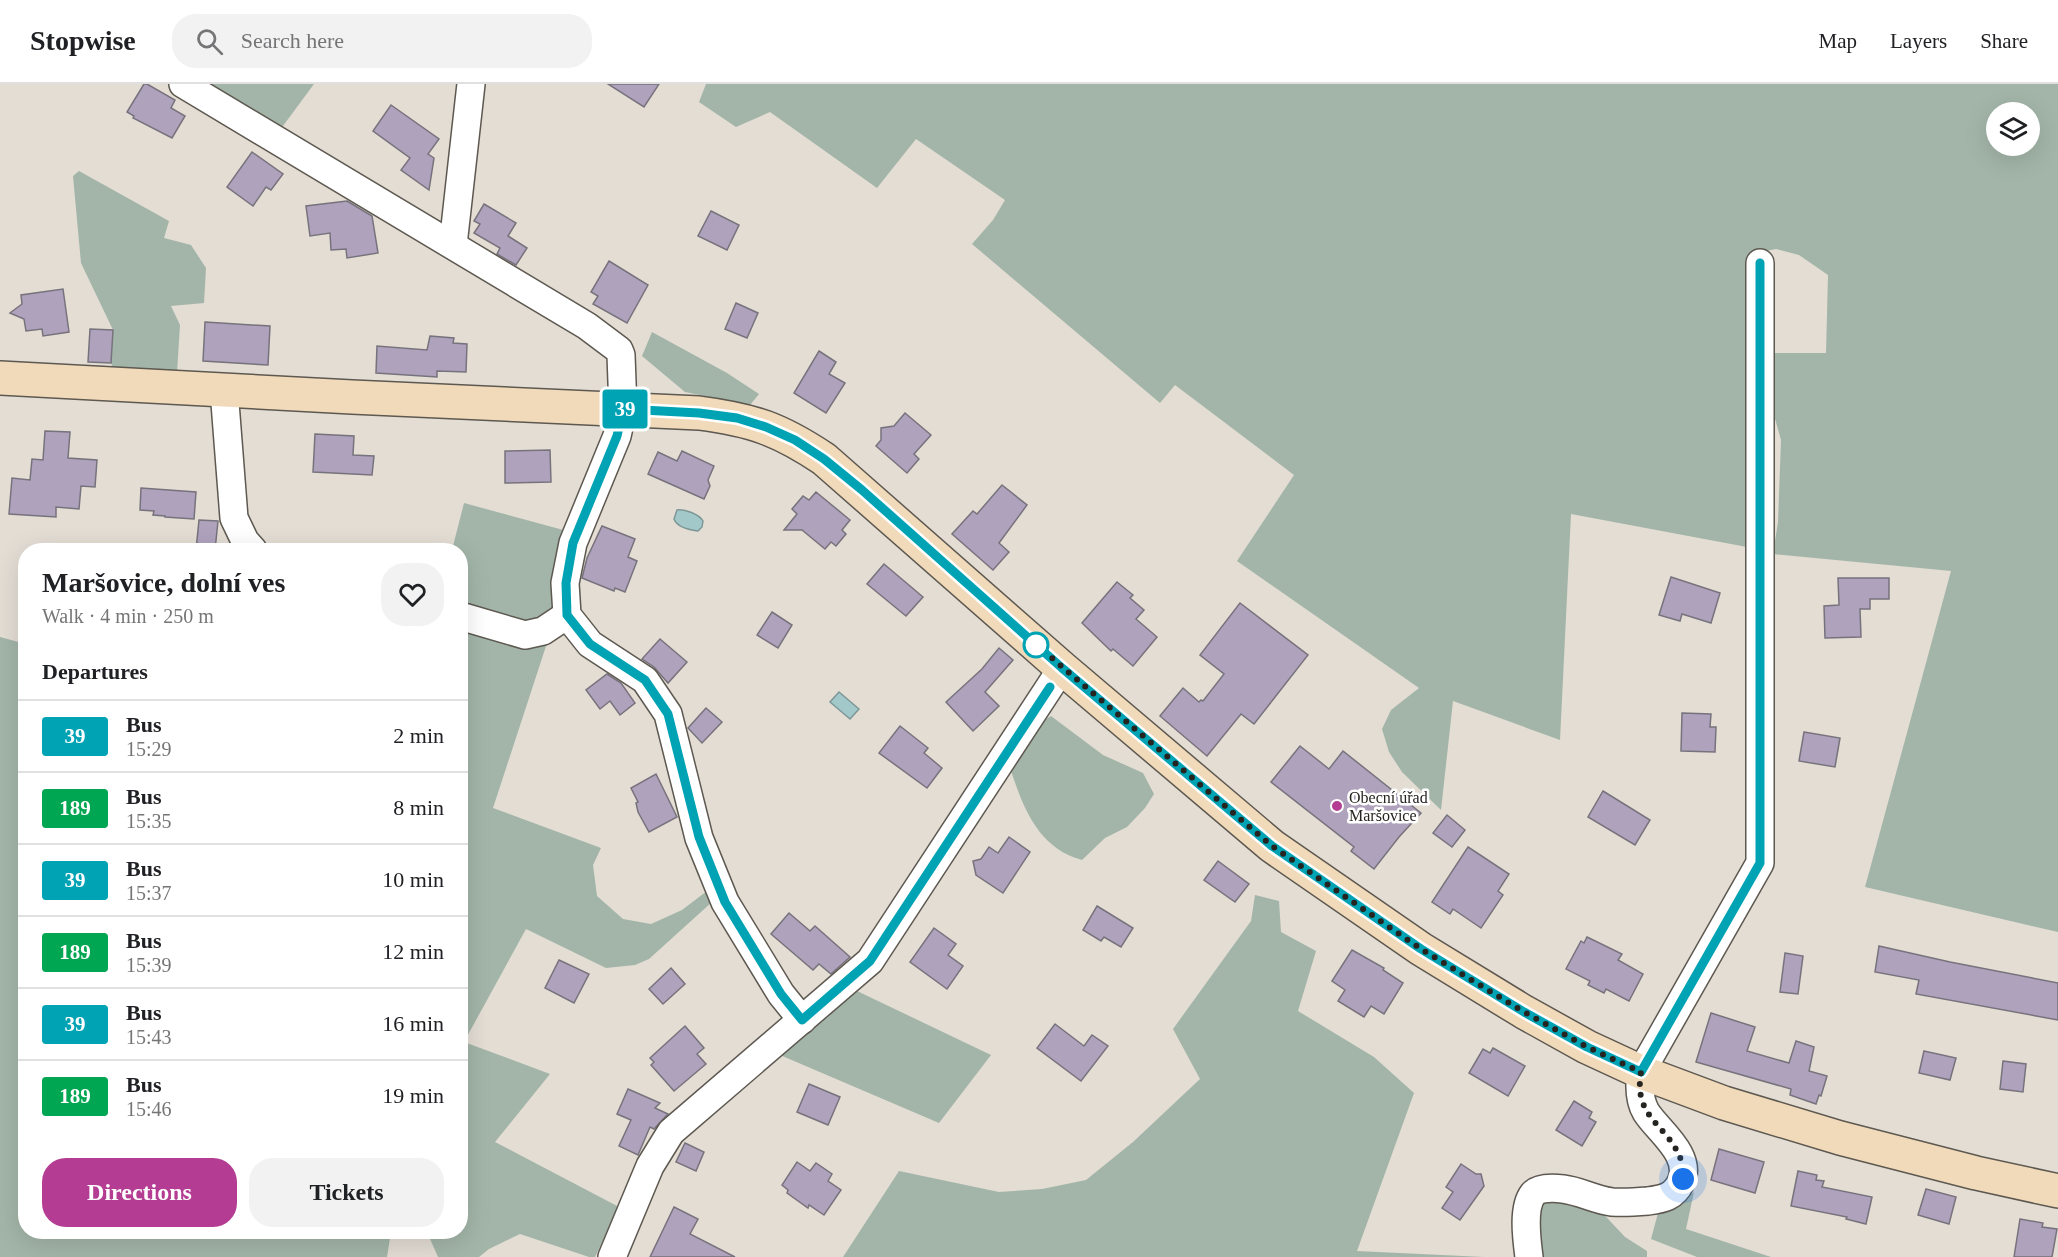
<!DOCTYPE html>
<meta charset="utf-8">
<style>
:root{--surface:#fff;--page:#f2f2f2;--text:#202124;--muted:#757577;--line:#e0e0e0;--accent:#b43c92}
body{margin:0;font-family:Georgia,serif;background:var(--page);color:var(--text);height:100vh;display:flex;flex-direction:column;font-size:22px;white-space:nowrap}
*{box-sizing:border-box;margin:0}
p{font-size:20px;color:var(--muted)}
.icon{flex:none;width:33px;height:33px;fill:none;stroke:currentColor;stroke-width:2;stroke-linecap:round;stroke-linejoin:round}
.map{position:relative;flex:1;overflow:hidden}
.drawer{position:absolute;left:18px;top:459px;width:450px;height:696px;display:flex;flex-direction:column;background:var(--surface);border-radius:24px;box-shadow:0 6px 24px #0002}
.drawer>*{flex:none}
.badge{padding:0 12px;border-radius:4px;font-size:21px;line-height:39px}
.tools{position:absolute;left:1986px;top:18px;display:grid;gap:12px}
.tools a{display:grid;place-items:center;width:54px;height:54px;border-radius:50%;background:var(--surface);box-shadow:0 6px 24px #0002;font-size:30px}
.you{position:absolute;width:30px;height:30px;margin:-15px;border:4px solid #fff;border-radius:50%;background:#1a73e8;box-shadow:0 0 0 9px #1a73e833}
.map>.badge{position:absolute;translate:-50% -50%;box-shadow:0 0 0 3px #fff}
h2{padding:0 24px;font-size:22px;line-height:54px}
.round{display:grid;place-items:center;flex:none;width:63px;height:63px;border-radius:24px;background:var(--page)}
.head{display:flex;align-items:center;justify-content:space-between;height:102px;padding:0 24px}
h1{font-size:28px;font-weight:800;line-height:45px}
.action{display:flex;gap:12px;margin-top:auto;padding:12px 24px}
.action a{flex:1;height:69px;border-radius:24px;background:var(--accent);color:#fff;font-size:24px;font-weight:800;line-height:69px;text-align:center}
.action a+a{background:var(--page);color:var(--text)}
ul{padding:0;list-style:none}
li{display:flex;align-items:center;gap:18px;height:72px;padding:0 24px;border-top:2px solid var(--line)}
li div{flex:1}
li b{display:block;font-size:22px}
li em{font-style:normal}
li .badge{min-width:66px;font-weight:700;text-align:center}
header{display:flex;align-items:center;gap:36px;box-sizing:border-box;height:84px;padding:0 30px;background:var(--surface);border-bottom:2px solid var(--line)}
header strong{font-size:28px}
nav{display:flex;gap:33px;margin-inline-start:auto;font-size:21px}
.search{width:420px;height:54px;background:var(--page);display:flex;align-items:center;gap:15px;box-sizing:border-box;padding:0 21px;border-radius:24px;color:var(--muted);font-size:22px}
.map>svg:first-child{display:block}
.green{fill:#a3b5a8;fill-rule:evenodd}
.water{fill:#a2c8ca;stroke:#7d9797;stroke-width:1.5}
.building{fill:#afa2bd;stroke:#77737c;stroke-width:1.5}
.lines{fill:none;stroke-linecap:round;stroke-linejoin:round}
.minor-casing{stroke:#5d5850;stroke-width:30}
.secondary-casing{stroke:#5d5850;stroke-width:36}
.minor{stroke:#fff;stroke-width:27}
.secondary{stroke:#f1daba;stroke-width:33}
.line-casing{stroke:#fff;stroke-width:14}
.line{stroke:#00a3b4;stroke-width:9}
.walk{stroke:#262421;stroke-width:6;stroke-dasharray:0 10.8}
.stop-dot{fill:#fff;stroke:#00a3b4;stroke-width:3}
.poi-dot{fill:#b43c92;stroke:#fff;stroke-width:2}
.labels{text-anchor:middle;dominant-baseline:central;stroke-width:5;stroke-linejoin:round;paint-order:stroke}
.poi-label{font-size:16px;fill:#262421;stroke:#fff;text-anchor:start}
</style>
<header>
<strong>Stopwise</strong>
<div class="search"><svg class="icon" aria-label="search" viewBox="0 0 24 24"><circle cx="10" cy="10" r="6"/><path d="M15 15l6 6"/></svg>Search here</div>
<nav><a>Map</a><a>Layers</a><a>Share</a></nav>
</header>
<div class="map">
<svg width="2058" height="1173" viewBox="0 0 2058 1173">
<rect width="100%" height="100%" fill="#e3ddd4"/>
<!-- green -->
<g class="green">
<polygon points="202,0 314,0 280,46"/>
<path d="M706,0H2058V848L1865,803L1951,487L1773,470L1778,438L1781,356L1772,324V269H1826L1828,191L1799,171L1776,165L1751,170L1747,463L1571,430L1560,656L1453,617L1441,726L1402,688L1389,668L1382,645L1391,626L1419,604L1237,477L1294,391L1175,301L1160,319L972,160L993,136L1005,116L916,55L877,104L770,28L736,43L699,18ZM1996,28H2030V62H1996Z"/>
<polygon points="79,87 169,137 164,154 191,161 206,184 204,219 171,222 180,241 177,289 113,284 111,279 113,246 81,179 73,92"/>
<polygon points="652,248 727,289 759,310 750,321 685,308 642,272"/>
<polygon points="464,419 567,447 555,524 538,540 461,522 460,466 452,466"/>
<polygon points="461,542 548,556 493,724 601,764 593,781 597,812 623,835 651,840 682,826 707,807 712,818 649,875 635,881 606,884 526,845 464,958 550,990 495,1058 619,1123 595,1173 589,1173 520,1150 489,1165 479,1173 438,1173 427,1148 460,1148"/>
<polygon points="0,553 26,560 26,1148 391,1148 387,1173 0,1173"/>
<path d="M1051,632L1103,671L1143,689L1154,710L1145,724L1127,743L1105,754L1082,776C1039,764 1024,726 1011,687L1030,645Z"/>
<polygon points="1255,811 1279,817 1281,848 1316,867 1298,927 1374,973 1414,1009 1357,1167 1484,1173 843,1173 899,1087 999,1108 1042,1105 1086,1096 1133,1058 1200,995 1173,945 1251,837"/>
<polygon points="855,906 991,971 939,1039 780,971"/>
<polygon points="1694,1108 1686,1145 1771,1173 1697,1173 1651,1155 1658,1129 1676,1121"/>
<polygon points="1545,1114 1594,1120 1625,1153 1647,1167 1647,1173 1541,1173 1537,1125"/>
</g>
<!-- water -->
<g class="water">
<path d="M677,426C685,425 699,430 703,437L702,443L698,447C690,446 677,443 674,435Z"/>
<polygon points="839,608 859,625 850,635 830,618"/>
</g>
<!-- building -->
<g class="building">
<polygon points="144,0 147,0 175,16 171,24 185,32 172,54 133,34 134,32 127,28"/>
<polygon points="608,0 659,0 644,23"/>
<polygon points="391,21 439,55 428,70 434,74 429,106 401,86 410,74 373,47"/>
<polygon points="252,68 283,90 271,106 266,103 253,122 227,103"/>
<polygon points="347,117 372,132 378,169 347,174 346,165 331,166 330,149 310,152 306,122"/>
<polygon points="484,120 516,139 508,152 527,164 516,181 497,170 500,164 474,149 480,140 474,137"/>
<polygon points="711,127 739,141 727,166 698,152"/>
<polygon points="609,177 648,201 627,239 593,220 598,212 591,208"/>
<polygon points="63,205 69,248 43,252 42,245 26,247 24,235 10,229 22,220 21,211"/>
<polygon points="736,219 758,229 747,254 725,245"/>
<polygon points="205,238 270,242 268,281 203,277"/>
<polygon points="90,245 113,246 111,279 88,278"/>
<polygon points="430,252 454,254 453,259 467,260 466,288 437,287 437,293 376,289 377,262 427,266"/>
<polygon points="819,267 836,278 829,290 845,299 826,329 794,309"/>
<polygon points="905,329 931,351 914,370 919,375 907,389 876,362 881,356 881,344 894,342"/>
<polygon points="45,347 70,348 68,374 97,376 95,403 81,402 79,425 56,423 56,433 9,430 12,394 30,396 32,375 43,376"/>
<polygon points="315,350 354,352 353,371 374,372 372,391 313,388"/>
<polygon points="550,366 551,398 505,399 505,367"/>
<polygon points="682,367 714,382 708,396 710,402 704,415 648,390 658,368 677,377"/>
<polygon points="1002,401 1027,421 999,459 1009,468 993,486 952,450 973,427 977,430"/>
<polygon points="141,404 196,408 194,435 165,433 165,432 153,431 154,427 140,426"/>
<polygon points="816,408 850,436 842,446 846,450 836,462 831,458 825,465 802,446 784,446 797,430 792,425 803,412 809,416"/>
<polygon points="199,436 218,437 215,466 196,466"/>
<polygon points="602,442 635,455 628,473 637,477 625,508 615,504 614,507 582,494 587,474"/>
<polygon points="884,480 923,513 906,532 867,500"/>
<polygon points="1671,493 1720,509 1711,539 1682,530 1680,537 1659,531"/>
<polygon points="1838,494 1889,494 1889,515 1870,515 1870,525 1860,525 1861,553 1825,554 1824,522 1839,521"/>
<polygon points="1117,498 1133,511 1130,514 1144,526 1136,535 1157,553 1133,582 1113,565 1111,567 1082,539"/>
<polygon points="1240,519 1308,571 1254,640 1241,630 1207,672 1160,632 1183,604 1199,618 1201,616 1203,617 1224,590 1200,571"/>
<polygon points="772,528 792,541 778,564 757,551"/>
<polygon points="660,555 687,578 668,599 654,583 642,575"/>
<polygon points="999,564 1013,576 985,608 999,622 973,647 946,618 982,585"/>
<polygon points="607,590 621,599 635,619 620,631 610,617 600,625 586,606"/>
<polygon points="706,624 722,638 702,659 688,644"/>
<polygon points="1682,629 1711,630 1710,643 1716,643 1715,668 1681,667"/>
<polygon points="900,642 928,664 924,669 942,684 927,704 879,669"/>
<polygon points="1804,648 1840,654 1835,683 1799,677"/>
<polygon points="1300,662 1329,685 1343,667 1421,729 1399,753 1374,785 1351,767 1354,763 1271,698"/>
<polygon points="656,690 677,733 649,748 638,728 636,719 638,718 631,704"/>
<polygon points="1603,707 1650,736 1635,761 1588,733"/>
<polygon points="1447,731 1465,746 1452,763 1433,749"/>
<polygon points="1009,753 1030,768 1003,809 976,791 973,777 981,775 989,763 998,769"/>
<polygon points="1468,763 1509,790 1498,807 1503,811 1481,844 1453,825 1450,830 1432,818"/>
<polygon points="1218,777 1249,800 1235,818 1204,796"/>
<polygon points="1097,822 1133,844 1121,863 1104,853 1101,857 1083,846"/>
<polygon points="789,829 810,847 815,842 850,873 831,890 819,880 813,886 771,850"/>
<polygon points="934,844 956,860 948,871 963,882 947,905 910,878"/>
<polygon points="1587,853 1622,870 1618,876 1643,890 1629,917 1606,905 1604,909 1588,901 1590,897 1566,885 1581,857 1584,859"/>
<polygon points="1879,862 1950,878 2058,899 2058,936 1916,910 1919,896 1875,888"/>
<polygon points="1352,866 1384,884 1383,886 1403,899 1384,930 1371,922 1364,933 1338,917 1345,906 1332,897"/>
<polygon points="1785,869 1803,872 1798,910 1780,908"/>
<polygon points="559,876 589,890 574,919 545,904"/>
<polygon points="671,884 685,900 663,920 649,905"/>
<polygon points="1711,929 1755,943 1747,967 1789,979 1796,957 1814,963 1809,987 1827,992 1821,1012 1819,1011 1816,1020 1790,1011 1791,1005 1696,978"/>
<polygon points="1055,940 1084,962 1092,951 1108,962 1081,997 1037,964"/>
<polygon points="685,942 704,964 697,970 706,980 674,1007 651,981 654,978 650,974"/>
<polygon points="1493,964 1525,982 1508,1012 1469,989 1483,965 1490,969"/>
<polygon points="1924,967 1956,974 1950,996 1919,989"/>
<polygon points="2003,977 2026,980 2023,1008 2000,1005"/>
<polygon points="809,1000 840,1013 828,1041 797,1028"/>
<polygon points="628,1005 660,1019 655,1024 668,1030 654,1045 650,1043 638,1071 619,1062 631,1036 617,1030"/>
<polygon points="1574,1017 1592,1028 1589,1034 1596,1038 1582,1062 1556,1046"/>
<polygon points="685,1059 704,1068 696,1087 676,1078"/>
<polygon points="1719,1065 1764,1078 1755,1109 1711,1096"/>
<polygon points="797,1078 810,1087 816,1079 832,1090 828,1097 841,1106 824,1131 809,1121 808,1124 787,1109 788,1106 782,1101"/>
<polygon points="1461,1080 1476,1090 1481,1090 1484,1102 1460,1136 1442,1124 1453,1108 1446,1103"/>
<polygon points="1798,1087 1817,1091 1816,1096 1824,1097 1822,1103 1872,1113 1866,1140 1846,1135 1847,1133 1791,1122"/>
<polygon points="1926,1105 1956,1113 1949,1140 1918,1131"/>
<polygon points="674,1123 698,1135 690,1150 735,1173 650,1173"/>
<polygon points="2020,1135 2043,1139 2042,1143 2057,1145 2052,1173 2014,1173"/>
</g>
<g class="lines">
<defs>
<g id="minor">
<polyline points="183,0 587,242 619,266 621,271 623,325 617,352 573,459 565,499 567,531 590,560 645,596 668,630 699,754 725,818 781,910 802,936"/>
<polyline points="453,161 471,0"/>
<polyline points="224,306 234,434 245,457 253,466"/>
<polyline points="460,532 525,551 543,547 567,531"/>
<polyline points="612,1173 650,1082 671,1048 870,877 1062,584"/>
<path d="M1529,1173C1527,1157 1522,1124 1533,1110C1539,1103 1555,1104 1563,1105C1580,1107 1595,1116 1612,1118C1624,1119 1636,1118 1648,1117C1663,1115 1674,1113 1681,1098C1693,1071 1658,1047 1646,1028C1639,1016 1639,1002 1641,988L1760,779V179"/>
</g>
<path id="secondary" d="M0,294L352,313L699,329C753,336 779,345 824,375L1062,584L1272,762L1421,865L1524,928L1587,963L1641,988L1724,1019L1840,1054L1976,1089L2058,1107"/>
</defs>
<!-- minor casing -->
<use href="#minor" class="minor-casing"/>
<!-- secondary casing -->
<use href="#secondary" class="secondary-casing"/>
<!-- minor -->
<use href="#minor" class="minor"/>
<!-- secondary -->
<use href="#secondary" class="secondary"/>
</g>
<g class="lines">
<defs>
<polyline id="line" points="1050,603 870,877 802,936 781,910 725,818 699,753 668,630 645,596 590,560 567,531 566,499 573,459 617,352 623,325 699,329 737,334 766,343 795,356 824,375 862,406 1062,584 1272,762 1421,865 1524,928 1587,963 1641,988 1760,779 1760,179"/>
</defs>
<!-- line casing -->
<use href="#line" class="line-casing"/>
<!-- line -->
<use href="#line" class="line"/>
<!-- walk -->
<path class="walk" d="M1036,561L1032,557L1272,762L1421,865L1524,928L1587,963L1641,988C1633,1035 1668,1040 1681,1076C1683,1081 1682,1089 1683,1095"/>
</g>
<!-- markers -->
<circle class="stop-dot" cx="1036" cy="561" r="12"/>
<circle class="poi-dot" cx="1337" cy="722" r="6"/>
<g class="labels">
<!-- poi labels -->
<g class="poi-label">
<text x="1349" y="713">Obecní úřad<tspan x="1349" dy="18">Maršovice</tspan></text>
</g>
</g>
</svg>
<div class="tools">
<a><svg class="icon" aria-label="layers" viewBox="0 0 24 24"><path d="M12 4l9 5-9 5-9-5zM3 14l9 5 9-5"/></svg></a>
</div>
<div class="you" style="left:1683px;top:1095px"></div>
<b class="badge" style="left:625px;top:325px;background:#00a3b4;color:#fff">39</b>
<section class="drawer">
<div class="head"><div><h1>Maršovice, dolní ves</h1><p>Walk · 4 min · 250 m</p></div><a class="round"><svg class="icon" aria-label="heart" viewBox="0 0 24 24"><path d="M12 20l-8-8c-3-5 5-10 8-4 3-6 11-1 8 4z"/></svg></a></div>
<h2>Departures</h2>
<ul>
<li><span class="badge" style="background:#00a3b4;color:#fff">39</span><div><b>Bus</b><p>15:29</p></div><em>2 min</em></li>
<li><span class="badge" style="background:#00a651;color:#fff">189</span><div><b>Bus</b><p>15:35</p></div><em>8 min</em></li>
<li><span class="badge" style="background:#00a3b4;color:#fff">39</span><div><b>Bus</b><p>15:37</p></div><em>10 min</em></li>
<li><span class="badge" style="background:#00a651;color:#fff">189</span><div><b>Bus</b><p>15:39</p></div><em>12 min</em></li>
<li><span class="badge" style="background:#00a3b4;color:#fff">39</span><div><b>Bus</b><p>15:43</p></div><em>16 min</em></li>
<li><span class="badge" style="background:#00a651;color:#fff">189</span><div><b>Bus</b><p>15:46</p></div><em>19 min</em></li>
</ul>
<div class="action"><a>Directions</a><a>Tickets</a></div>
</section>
</div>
